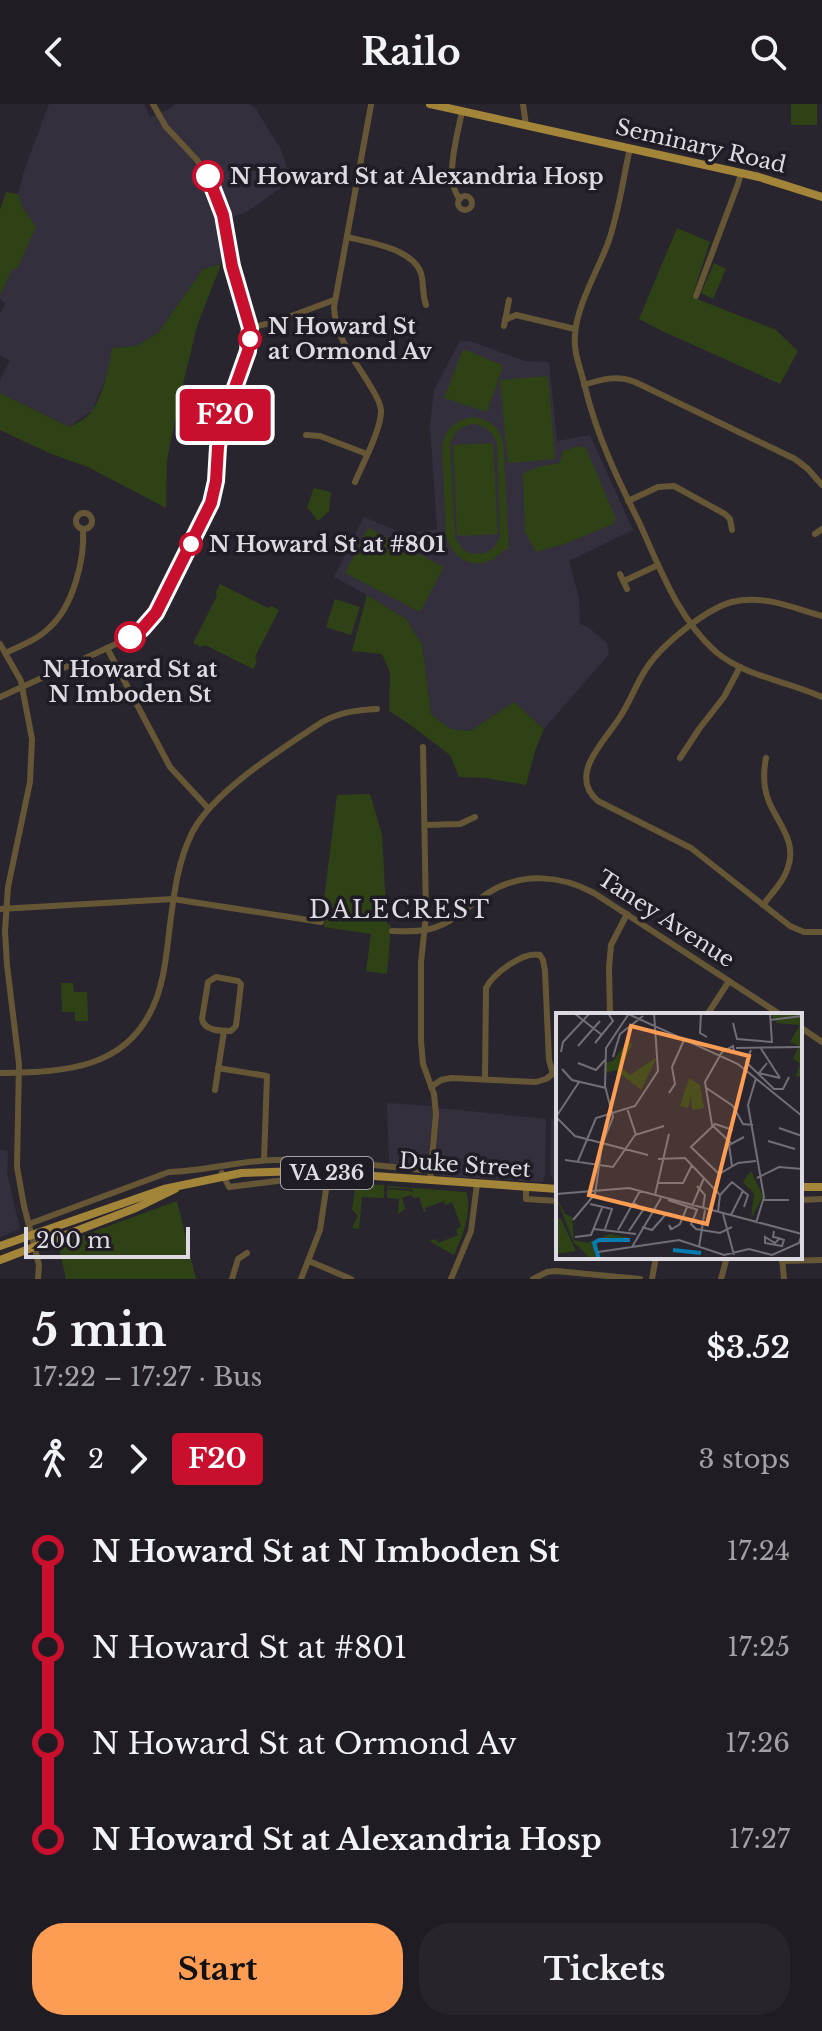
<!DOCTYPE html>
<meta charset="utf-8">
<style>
:root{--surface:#1f1c23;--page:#27252b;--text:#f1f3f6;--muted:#a1a1a6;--accent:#fc9d53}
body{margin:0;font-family:"Libre Baskerville",serif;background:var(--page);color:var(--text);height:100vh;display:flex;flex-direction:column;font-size:30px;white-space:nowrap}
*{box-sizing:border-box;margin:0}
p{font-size:26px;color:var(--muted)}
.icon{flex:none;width:44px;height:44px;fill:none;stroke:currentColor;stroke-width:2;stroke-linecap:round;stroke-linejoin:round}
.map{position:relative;height:1175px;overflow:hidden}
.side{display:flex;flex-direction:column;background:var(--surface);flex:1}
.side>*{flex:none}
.badge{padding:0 16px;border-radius:6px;font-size:28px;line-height:52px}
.scale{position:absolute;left:24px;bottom:20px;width:166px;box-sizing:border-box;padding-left:8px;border:4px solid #dddbe1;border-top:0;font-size:22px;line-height:28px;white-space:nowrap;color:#dddbe1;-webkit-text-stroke:6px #201c25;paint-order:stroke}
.map>.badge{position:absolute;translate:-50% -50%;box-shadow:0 0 0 4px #fff}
.legs{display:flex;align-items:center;gap:12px;height:88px;padding:0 32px;font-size:26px}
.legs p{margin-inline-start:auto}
.summary{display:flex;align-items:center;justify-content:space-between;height:136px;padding:0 32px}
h1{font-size:44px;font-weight:700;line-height:60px}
.button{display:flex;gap:16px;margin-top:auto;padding:16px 32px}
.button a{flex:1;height:92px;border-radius:32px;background:var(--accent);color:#111;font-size:32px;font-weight:700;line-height:92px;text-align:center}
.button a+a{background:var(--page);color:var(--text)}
ul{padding:0 32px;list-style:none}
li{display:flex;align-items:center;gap:28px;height:96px;font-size:30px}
li i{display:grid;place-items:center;width:12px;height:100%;margin:0 10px;background:currentColor}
li i::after{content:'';width:20px;height:20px;margin:-10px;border:6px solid;border-radius:50%;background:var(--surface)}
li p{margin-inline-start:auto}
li:first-child i{background:linear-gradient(#0000 50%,currentColor 0)}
li:last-child i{background:linear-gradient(currentColor 50%,#0000 0)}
header{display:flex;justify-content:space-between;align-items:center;height:104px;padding:0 32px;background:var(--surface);font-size:36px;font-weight:700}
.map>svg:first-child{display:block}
.built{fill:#342f3d}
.green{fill:#2e4215;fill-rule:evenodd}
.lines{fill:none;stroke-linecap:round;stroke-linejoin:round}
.minor{stroke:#655735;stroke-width:6}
.major{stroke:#a38539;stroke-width:8}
.line-1-casing{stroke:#fff;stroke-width:18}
.line-1{stroke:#c8102e;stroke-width:12}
.stop-1-dot{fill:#fff;stroke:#c8102e;stroke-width:4}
.labels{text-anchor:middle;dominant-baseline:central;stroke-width:7;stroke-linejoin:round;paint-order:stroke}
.shield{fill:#201c25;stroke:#a4a2a9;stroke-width:2}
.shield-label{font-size:20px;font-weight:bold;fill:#dddbe1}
.street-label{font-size:22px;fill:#dddbe1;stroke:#201c25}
.stop-label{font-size:22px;font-weight:bold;fill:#dddbe1;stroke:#201c25;text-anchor:start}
.neighbourhood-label{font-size:24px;letter-spacing:2px;fill:#dddbe1;stroke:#201c25}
.inset-river{fill:none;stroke:#067db0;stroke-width:4}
.inset-road{fill:none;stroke:#716e76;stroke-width:2}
.view{fill:#fc9d53;fill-opacity:0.15;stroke:#fc9d53;stroke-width:4}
.inset-edge{fill:none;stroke:#dddbe1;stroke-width:4}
</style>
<header><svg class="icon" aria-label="back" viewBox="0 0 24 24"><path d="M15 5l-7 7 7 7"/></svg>Railo<svg class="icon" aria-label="search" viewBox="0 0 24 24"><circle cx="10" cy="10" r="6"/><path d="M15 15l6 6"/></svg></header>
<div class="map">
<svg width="822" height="1175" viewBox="0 0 822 1175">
<rect width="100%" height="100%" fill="#29252f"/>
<!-- built -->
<g class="built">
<polygon points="49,0 144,0 150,13 169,5 175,0 250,0 256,5 280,44 288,66 282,83 248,107 218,120 222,146 221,160 203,165 158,229 136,242 112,244 109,266 92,307 69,323 0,289 0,276 10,257 0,251 0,210 5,200 0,195 0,191 13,163 17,165 29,115 23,104 18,90 25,64"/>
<polygon points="460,237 470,237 524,257 549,258 557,337 590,331 633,426 569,457 579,494 580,520 588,523 607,539 609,550 544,625 514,598 470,627 450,625 431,610 422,540 406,515 367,491 334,473 364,413 404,430 437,425 430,322 434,286"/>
<polygon points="387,999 430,1002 439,1004 546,1015 545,1071 543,1078 443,1072 438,1070 435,1066 421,1063 389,1060"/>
<polygon points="551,1014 558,1015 558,1079 555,1079 550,1070"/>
<polygon points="0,1046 8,1047 7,1069 20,1125 0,1133"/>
</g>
<!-- green -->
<g class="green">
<rect x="791" y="0" width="26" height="21"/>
<polygon points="6,88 18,90 23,104 36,123 17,165 13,164 0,191 0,106"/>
<polygon points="677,124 710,138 692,193 776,226 798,247 780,280 660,226 639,215"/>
<polygon points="714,159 726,165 713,195 701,189"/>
<path d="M221,160L197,222L180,292L167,356L166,404L88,363L49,349L0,326V289L69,323C77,319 86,315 91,308C102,295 110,261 112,244L136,242L158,229L203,165Z"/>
<polygon points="466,246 502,261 502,265 487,308 444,294 462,248"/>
<polygon points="548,272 555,355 508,359 500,276"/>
<path d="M472,313C488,315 497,321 503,336L509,445C501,446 500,451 493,455C471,467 452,453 446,432L442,343C445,325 454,317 472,313ZM471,320C484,321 492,326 497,339L500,433C494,449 480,454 464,447L455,434L450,340L456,327Z"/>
<polygon points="493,339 498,430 457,432 453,341"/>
<polygon points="580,342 586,344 616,415 613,420 567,439 536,448 525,428 523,369 542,362 560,359 563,347"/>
<polygon points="314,384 331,388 329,407 318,417 307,403"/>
<polygon points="368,424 444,463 420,508 345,469"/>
<polygon points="220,480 268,504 272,502 279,506 255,553 257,557 253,565 205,541 201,543 193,539 217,492 216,488"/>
<polygon points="367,491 406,515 422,540 431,610 450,625 470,627 514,598 544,625 535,647 526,681 486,674 459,673 450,651 405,617 389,607 390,568 382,550 352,547"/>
<polygon points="335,495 360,503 351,531 326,523"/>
<polygon points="370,690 382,731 387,820 391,821 387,870 366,867 371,830 324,823 326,812 322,811 337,691"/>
<polygon points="61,879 73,879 74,888 87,888 88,917 75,917 75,908 62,908"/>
<polygon points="356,1079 364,1080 364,1082 367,1080 384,1081 384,1094 362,1093 359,1125 352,1124 358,1112 352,1105"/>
<path d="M388,1082L466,1088C473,1108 462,1133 454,1151L429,1137L436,1135L438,1139L458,1131L456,1126L461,1122L452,1098L445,1101L444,1097L425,1104L426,1108H424L419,1093L414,1094L411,1091L402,1094L405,1105L398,1110L397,1125L399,1095L387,1094V1085L411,1087L413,1090L412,1085L387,1084Z"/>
<polygon points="177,1097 196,1175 66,1175 59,1144 68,1141 73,1135"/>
</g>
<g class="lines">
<!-- minor -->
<g class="minor">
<polyline points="523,0 526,21"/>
<path d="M630,44C623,75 619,108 608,139C598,166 577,201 575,230C573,249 581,265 585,283C597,332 617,374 639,418C660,464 677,513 716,548C746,573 788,577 822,593"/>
<circle cx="465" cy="99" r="7"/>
<path d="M460,95C443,76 458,30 462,7"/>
<path d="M347,133C369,138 413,145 421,169C424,179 422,190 426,201"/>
<polyline points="696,192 738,80 741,69"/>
<polyline points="505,216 516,211 575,225"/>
<polyline points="504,222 509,196"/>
<polyline points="250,224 278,217 334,196"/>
<path d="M584,281C602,275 617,271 635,278L795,355L808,365L822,381"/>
<polyline points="306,331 320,332 367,350"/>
<path d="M355,378C362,361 382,324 381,306C380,296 373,287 368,278C353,254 335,232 334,203L371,1"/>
<polyline points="628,397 658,383 674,382 725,410 730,415 732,426"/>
<circle cx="84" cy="417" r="8"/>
<polyline points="815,430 822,425"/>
<polyline points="620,470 627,485"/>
<polyline points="624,477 658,461"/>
<path d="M822,512C793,504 763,490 732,498C706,505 661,541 646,565C636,580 630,598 620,613C605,637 567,671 598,697L691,744L790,822L804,828H822"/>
<polyline points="0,540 21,577 32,635 30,678 8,783 5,827 7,861 19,960 17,1063 24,1102 39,1161 38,1175"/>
<polyline points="107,544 170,663 208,704"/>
<path d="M5,549C20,542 37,536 49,524C73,503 85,455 83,425"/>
<polyline points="0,593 127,535 142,525 156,509 211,399 216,377 220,327 243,266 248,247 250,231 246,210 232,162 223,111 217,93 208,72 197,56 166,23 153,0"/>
<polyline points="423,643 426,812 421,858 421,937 423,960 434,990 436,1010 430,1077"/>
<polyline points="680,654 699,625 724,593 740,563"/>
<polyline points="425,721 460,720 475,713"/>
<path d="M763,801C772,789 784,777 788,763C797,738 778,719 769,698C763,683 763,669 766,654"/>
<polyline points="0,805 173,795 321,818"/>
<path d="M392,827C403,827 414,828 424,826C449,823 467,803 488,789C521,768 561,771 594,789L781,911"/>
<path d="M216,873L238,877L241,880L236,922L231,927C221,927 204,927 202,915L208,878Z"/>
<polyline points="610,911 609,864 611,841 627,810"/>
<polyline points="707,911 729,877"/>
<polyline points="800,923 822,938"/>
<polyline points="218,964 267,972 264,1056"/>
<path d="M0,969C65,968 131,966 157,893C165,870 167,845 170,821C174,789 178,756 193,727C215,686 283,644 322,618C340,608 357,606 377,605"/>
<path d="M485,975L486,884C493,870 523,847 540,851L543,856L545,867L549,956L553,970"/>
<polyline points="431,983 441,976 451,974 536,978 546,975 558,966"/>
<polyline points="215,986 224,927"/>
<polyline points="222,1069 229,1083 285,1076 327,1080"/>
<polyline points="526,1083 526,1095 558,1097"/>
<polyline points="800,1096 822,1095"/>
<path d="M29,1120L169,1068C204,1067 239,1057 274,1056C326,1054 379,1062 431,1067"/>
<polyline points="782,1153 784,1175"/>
<polyline points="309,1157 351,1175"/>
<polyline points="782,1157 822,1156"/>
<polyline points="232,1175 238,1155 247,1149"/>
<polyline points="301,1175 320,1126 329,1066"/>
<polyline points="451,1175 471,1127 477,1080"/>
<polyline points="533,1175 547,1168 556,1167 640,1175"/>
<polyline points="652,1175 656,1153"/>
<polyline points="721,1175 727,1153"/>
</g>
<!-- major -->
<g class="major">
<polyline points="430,0 759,73 822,93"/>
<polyline points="800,1083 822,1083"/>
<polyline points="0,1142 164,1085 241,1069 303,1067 558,1085"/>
<polyline points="0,1156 136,1104 175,1085"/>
</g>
</g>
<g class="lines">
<defs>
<polyline id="line-1" points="130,533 142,525 156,509 211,399 216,377 218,343 222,320 248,247 250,224 232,162 223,111 208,72"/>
</defs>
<!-- line-1 casing -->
<use href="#line-1" class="line-1-casing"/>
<!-- line-1 -->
<use href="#line-1" class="line-1"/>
</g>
<!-- markers -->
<g class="stop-1-dot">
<circle cx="208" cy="72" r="14"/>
<circle cx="250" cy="235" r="10"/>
<circle cx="191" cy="440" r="10"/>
<circle cx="130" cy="533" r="14"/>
</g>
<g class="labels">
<!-- shield labels -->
<rect class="shield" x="281" y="1053" width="92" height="32" rx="6"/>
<g class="shield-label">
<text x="327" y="1069">VA 236</text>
</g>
<!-- street labels -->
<g class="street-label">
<text transform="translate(701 42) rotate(13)">Seminary Road</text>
<text transform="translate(666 815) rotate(33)">Taney Avenue</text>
<text transform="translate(465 1061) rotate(4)">Duke Street</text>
</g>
<!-- stop labels -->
<g class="stop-label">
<text x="230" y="72">N Howard St at Alexandria Hosp</text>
<text x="268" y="222">N Howard St<tspan x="268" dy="25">at Ormond Av</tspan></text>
<text x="209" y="440">N Howard St at #801</text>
<text x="130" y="565" text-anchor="middle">N Howard St at<tspan x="130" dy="25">N Imboden St</tspan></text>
</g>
<!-- neighbourhood labels -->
<g class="neighbourhood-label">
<text x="400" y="805">DALECREST</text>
</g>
</g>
<!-- overview -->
<g transform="translate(556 909)">
<rect width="246" height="246" fill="#29252f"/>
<path d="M246,0V64L240,63L244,51L237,45L243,33L234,29L244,12L221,10L215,2ZM73,26L76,32L65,54L74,62L101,44L85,77L60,57L50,60V50L57,48ZM133,65L144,72L148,95L136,97L135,83L132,95L124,93ZM195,158L207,183L195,206L198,181L187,169ZM0,184L9,201L16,204L18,227L31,230L54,221L75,225L41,230L43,246H35L18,230ZM0,204L5,206L20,238L0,241Z" fill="#2e4215"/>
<path class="inset-river" d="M117,237L145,240M43,246L38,230L43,227H74"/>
<path class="inset-road" d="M18,0L46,22M70,0L182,51L246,103M145,0L144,20L151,24M214,0L216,30M214,7L246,3M177,10L181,26L216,29M39,30L57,8L52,0M22,33L44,8M204,34L224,65M180,35L246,34M195,37L190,49L218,76H227L233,64M5,39L7,29L34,0M57,44L64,21L87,3M22,50L40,57L49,47M211,50L203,60L224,65M6,56L16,67L50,75M200,65L192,92L208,184L200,210M149,74L177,93L187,111L197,112M113,80L119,71L116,54L128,27M71,95L80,122M0,104L19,123L92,142M0,104L23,69M223,115L246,123M177,117L159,111L135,134L163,161L182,150L200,148M212,128L239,136M175,130L156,112L149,69L166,39L177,33L178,39M102,146L129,145L164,182M9,147L57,154L79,122L108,113M22,148L40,105L79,93L102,58L98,0M176,153L173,132L188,124M201,165L223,154L246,156M102,170H127L136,152M141,173L149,182L147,195M0,181L73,175L246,221M99,182L113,121M112,187L142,197M207,187H233M34,191L56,196L49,216M136,193L148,165M141,197L135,211L140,216L164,220L176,214M162,199L164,182L176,169L192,182L188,194M167,201L178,242M175,202L187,178M17,207L39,181L46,132L57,104L49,73L50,35L72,2M86,214L96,217L111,200L127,205M38,216L80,221M62,217L84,178M115,217L113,212L116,216L124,211L131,194M73,218L87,197L78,190M218,218L217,224L222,225L228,227L226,233L209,230V224L219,230L223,226M19,224L35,222L46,195M76,234L105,185M143,234L149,197M42,239L123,227L168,242L193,236L216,242L243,230L246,221"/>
<path class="view" d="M75,13L193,43L151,211L33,182Z"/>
<rect width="246" height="246" class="inset-edge"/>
</g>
</svg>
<div class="scale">200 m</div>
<b class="badge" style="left:225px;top:311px;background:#c8102e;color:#fff">F20</b>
</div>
<section class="side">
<div class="summary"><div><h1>5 min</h1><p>17:22 – 17:27 · Bus</p></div><b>$3.52</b></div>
<div class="legs"><svg class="icon" aria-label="walk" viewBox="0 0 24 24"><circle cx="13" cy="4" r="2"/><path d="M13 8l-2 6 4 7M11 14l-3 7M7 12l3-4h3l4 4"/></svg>2<svg class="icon" aria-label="forward" viewBox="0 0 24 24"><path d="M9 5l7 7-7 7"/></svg><b class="badge" style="background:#c8102e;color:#fff">F20</b><p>3 stops</p></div>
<ul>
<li><i style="color:#c8102e"></i><b>N Howard St at N Imboden St</b><p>17:24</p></li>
<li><i style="color:#c8102e"></i><span>N Howard St at #801</span><p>17:25</p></li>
<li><i style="color:#c8102e"></i><span>N Howard St at Ormond Av</span><p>17:26</p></li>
<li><i style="color:#c8102e"></i><b>N Howard St at Alexandria Hosp</b><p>17:27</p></li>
</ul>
<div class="button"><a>Start</a><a>Tickets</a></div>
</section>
